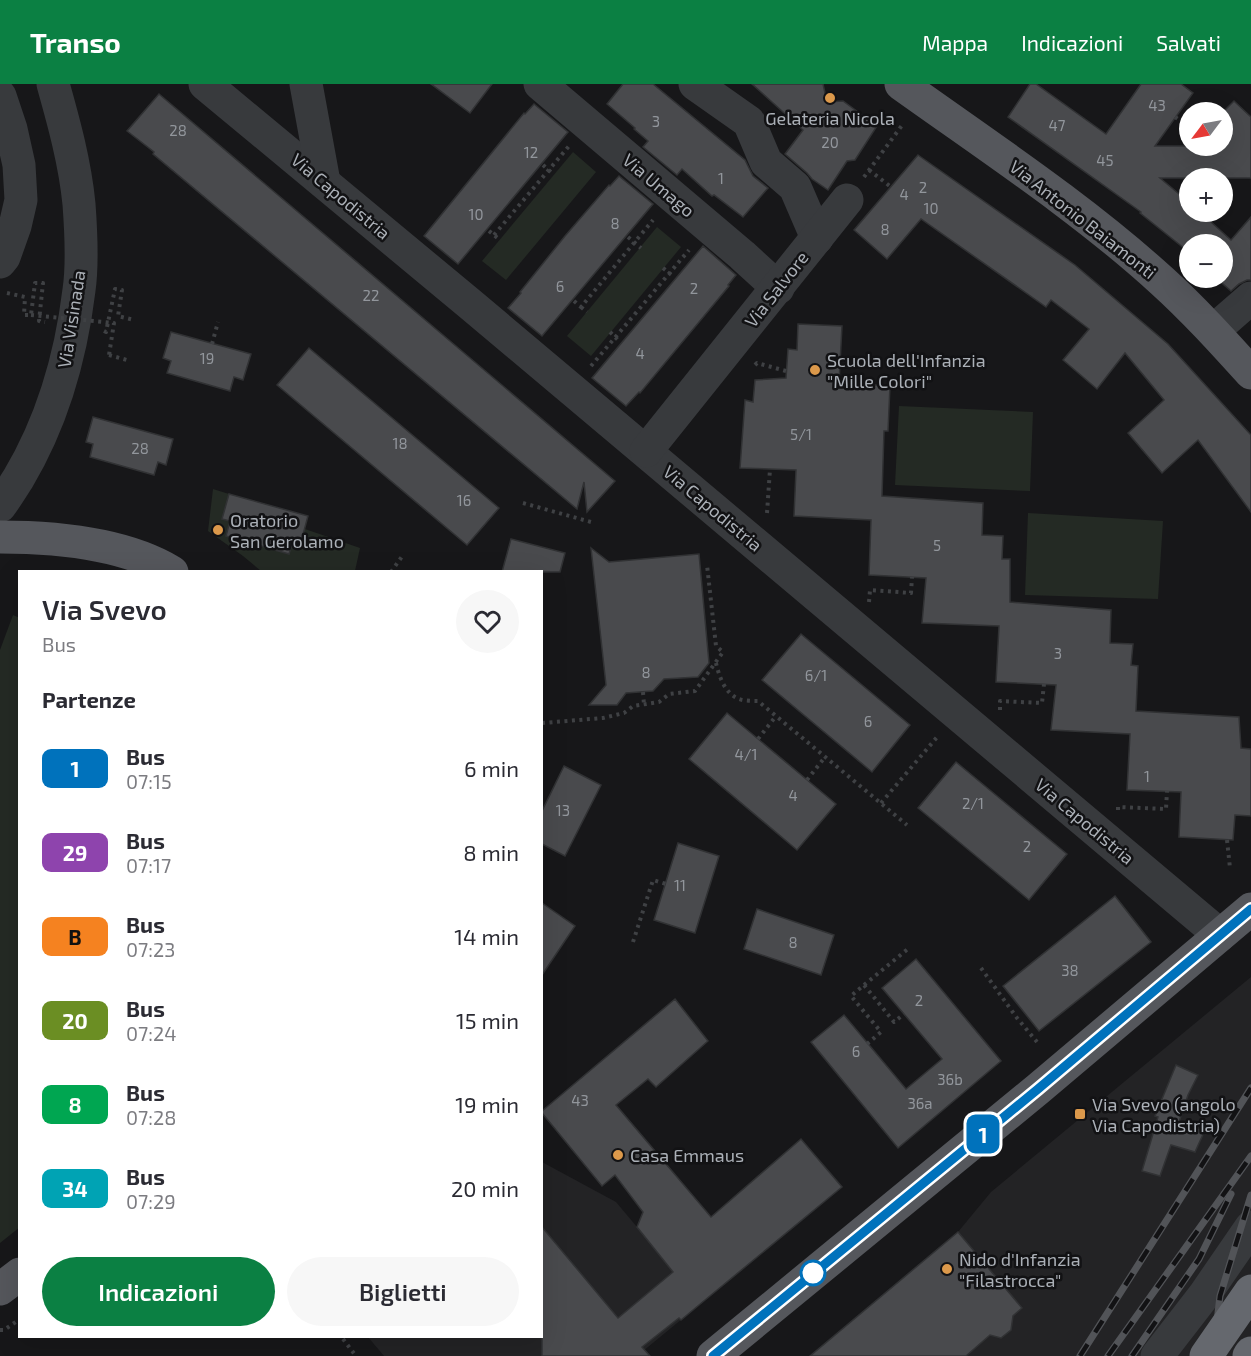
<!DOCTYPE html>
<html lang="it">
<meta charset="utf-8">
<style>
:root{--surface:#fff;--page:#f7f7f7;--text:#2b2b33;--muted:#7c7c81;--accent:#0b8043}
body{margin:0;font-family:"Exo 2",sans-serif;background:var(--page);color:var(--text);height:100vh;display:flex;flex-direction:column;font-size:22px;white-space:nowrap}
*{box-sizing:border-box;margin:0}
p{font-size:20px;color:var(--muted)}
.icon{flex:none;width:33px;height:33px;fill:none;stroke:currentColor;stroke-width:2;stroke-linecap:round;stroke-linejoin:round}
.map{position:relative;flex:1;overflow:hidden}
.drawer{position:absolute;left:18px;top:486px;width:525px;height:768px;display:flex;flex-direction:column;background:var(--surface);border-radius:0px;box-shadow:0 6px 24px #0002}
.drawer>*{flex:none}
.badge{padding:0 12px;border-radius:9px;font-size:21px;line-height:39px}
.needle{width:39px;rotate:238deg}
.tools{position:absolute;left:1179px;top:18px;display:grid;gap:12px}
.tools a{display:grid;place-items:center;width:54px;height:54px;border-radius:50%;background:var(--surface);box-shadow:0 6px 24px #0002;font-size:30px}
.map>.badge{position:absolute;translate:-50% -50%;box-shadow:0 0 0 3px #fff}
h2{padding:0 24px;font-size:22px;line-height:54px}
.round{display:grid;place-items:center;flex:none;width:63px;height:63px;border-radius:32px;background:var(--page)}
.summary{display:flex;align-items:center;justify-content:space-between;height:102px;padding:0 24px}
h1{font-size:28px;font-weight:600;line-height:45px}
.button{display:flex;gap:12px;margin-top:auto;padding:12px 24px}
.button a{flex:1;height:69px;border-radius:36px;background:var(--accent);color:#fff;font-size:24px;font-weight:600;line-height:69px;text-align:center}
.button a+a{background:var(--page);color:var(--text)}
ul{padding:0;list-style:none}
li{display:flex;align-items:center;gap:18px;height:84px;padding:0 24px}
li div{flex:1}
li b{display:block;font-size:22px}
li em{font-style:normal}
li .badge{min-width:66px;font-weight:700;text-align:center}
header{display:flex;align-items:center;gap:36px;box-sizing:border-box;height:84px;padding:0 30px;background:var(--accent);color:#fff}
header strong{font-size:28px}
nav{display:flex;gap:33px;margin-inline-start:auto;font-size:21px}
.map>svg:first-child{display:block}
.built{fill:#232325}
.green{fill:#242a24}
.building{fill:#494a4d;stroke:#313234;stroke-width:1.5}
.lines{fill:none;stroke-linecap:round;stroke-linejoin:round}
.path{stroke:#3f4144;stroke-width:4;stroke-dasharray:3 4.5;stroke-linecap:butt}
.minor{stroke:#383a3d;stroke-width:33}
.major{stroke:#55575c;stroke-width:33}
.highway{stroke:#65686e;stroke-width:33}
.rail-casing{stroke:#525458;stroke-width:7}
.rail{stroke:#121214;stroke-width:4.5;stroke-dasharray:14;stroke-linecap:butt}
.path-bridge{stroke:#3f4144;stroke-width:4;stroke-dasharray:3 4.5;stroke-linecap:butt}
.highway-bridge{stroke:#65686e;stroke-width:33}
.line-casing{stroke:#fff;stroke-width:14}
.line{stroke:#0072bc;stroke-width:9}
.poi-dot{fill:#dc994b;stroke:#121214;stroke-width:2}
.stop-dot{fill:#fff;stroke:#0072bc;stroke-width:3}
.labels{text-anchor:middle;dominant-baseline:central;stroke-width:5;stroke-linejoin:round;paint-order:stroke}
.number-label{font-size:15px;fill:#92969c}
.poi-label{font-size:18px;fill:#abb0b7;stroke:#121214;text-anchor:start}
.street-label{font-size:18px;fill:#abb0b7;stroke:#121214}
</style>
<header>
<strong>Transo</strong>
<nav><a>Mappa</a><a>Indicazioni</a><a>Salvati</a></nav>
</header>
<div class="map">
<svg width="1251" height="1272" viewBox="0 0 1251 1272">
<rect width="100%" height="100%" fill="#171719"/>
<!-- built -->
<g class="built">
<polygon points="1251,893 1251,1272 810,1272 958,1148 991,1108"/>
<polygon points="542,1078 616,1118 637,1143 699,1221 637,1272 384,1272 368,1253 542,1252"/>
</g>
<!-- green -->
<g class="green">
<polygon points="573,68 596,88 506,196 482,177"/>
<polygon points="657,143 681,163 591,272 567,252"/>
<polygon points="899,322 1033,328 1030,407 895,401"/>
<polygon points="213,405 229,410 222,435 230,437 226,452 289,469 293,456 301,458 305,445 360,464 355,487 261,487 243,472 208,447"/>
<polygon points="1028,429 1163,437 1158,515 1025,511"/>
<polygon points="13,531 20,534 20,1143 0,1159 0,566"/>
</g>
<!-- building -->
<g class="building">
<polygon points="431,0 492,0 470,29"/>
<polygon points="623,0 653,0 745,76 753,92 768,104 743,133 714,111 712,112 682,85 677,91 643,63 648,57 634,45 635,44 607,20"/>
<polygon points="752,0 823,0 827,18 843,17 877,42 855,76 847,77 828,106 812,95 807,89 785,70 803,46"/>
<polygon points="1030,0 1036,0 1106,50 1141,0 1181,0 1193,9 1155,62 1222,62 1222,29 1234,17 1251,33 1251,94 1160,94 1190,119 1190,128 1200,128 1231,156 1251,133 1251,196 1247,196 1239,200 1231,207 1216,194 1222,194 1222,160 1190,160 1190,169 1140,129 1141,128 1008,33"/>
<polygon points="159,10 615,397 587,428 584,398 577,425 153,70 154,68 127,47"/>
<polygon points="534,20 568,48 458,180 424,152 524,29 525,30"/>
<polygon points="918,71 1075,181 1168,260 1251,351 1251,428 1198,356 1162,389 1128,349 1164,316 1125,269 1097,305 1063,276 1089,245 1051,216 1046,223 921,135 887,175 854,146"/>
<polygon points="619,92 653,120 542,252 508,224 521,209 520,208 565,152 609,101 610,102"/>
<polygon points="703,162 736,191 728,201 729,202 640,309 639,308 626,322 592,294"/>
<polygon points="798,240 842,242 839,299 890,302 888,347 884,347 882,412 983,419 982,451 1003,452 1002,475 1010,475 1010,518 1111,526 1110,559 1133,560 1131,581 1138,582 1136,627 1239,633 1241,664 1251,665 1251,732 1235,731 1233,756 1179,753 1181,708 1127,706 1130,650 1051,646 1056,601 996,598 999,542 922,539 926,494 869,491 871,436 794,432 796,386 740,384 745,316 753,318 755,296 786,294 788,265 797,266"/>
<polygon points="171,248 251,270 243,296 234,293 230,307 167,289 171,277 163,274"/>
<polygon points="309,264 499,424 467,461 277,301"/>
<polygon points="93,333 173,355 166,381 158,378 154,391 90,373 93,360 86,358"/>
<polygon points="229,410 308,432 301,458 293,456 289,470 226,452 230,437 222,435"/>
<polygon points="511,455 565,469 560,488 502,488"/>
<polygon points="591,464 609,478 699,470 709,579 698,593 664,595 653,607 626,609 617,621 589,621 606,601"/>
<polygon points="801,550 910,641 872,688 762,596"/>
<polygon points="727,629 836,720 797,766 689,675"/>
<polygon points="956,678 1067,770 1029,816 918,724"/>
<polygon points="564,682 601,701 565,772 542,760 542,727"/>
<polygon points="678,759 719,772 695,849 654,836"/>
<polygon points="1115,812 1151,858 1039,947 1003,902"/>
<polygon points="542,819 575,842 542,891"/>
<polygon points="757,825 834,851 821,891 744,865"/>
<polygon points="916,875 1001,977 898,1064 811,958 844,931 906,1005 942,975 882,904"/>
<polygon points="675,915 708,957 656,1003 648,995 616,1021 711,1133 801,1055 842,1103 699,1221 681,1236 679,1234 642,1263 650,1272 542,1272 542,1143 618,1234 673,1188 637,1143 643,1128 615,1091 602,1102 542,1029 542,1027"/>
<polygon points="1176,981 1198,991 1188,1011 1179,1038 1205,1046 1195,1068 1171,1061 1160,1092 1142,1087 1158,1033 1155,1032"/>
<polygon points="958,1148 1022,1224 1013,1232 1011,1246 1001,1254 990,1251 966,1272 810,1272"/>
</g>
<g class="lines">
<!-- path -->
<g class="path">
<polyline points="1175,33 1189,43"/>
<polyline points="543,81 554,91"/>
<polyline points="869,86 891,103"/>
<polyline points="864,93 903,40"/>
<polyline points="489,147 500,156"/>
<polyline points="494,151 569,62"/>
<polyline points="628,153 641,164"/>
<polyline points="663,184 674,193"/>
<polyline points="7,209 25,213 24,231 31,231 35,199 43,199 39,237 45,238"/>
<polyline points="574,217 581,223 653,136"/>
<polyline points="581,223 587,228"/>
<polyline points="104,247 106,248 115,205 122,206 118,232 134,236"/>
<polyline points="610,248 620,258"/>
<polyline points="212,260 218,238"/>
<polyline points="109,271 127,276"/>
<polyline points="755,281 757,279 786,287"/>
<polyline points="591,282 689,166"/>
<polyline points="523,419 591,438"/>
<polyline points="767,429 770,385"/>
<polyline points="391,488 403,471"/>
<polyline points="869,518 870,506 911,509 912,493"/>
<path d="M716,579C719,592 725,610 739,615C744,617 753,617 758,617L907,741"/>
<polyline points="643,608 644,621"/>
<polyline points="1000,626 1000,617 1042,619 1044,600"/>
<polyline points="542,639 603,634 624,629 633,622 659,618 669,610 695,607 723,568 716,562 707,481"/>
<polyline points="758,655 776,632"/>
<polyline points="807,696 825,673"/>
<polyline points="881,719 938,652"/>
<polyline points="1118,726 1118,723 1166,725 1167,707"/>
<polyline points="1227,756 1230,784"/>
<polyline points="633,858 653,796 666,800"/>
<polyline points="981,884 1017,934 1037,958"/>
<polyline points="864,901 909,864"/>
<polyline points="867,960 881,948 851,912 864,901 894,938 904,930"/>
<polyline points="0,1246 4,1246 20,1235"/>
<polyline points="343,1255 356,1272"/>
</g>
<!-- minor -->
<g class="minor">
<polyline points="205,0 470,220 1220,851"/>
<polyline points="306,0 324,98"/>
<polyline points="540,0 742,171 778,204"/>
<polyline points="695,0 749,38 766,78 795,103 817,154"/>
<polyline points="0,12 11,45 19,81 21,116 15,142 4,173 0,178"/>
<polyline points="1213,247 1251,214"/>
<polyline points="646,367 847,116"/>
<path d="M0,422C7,413 12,404 18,395C52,338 71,272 79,206C83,179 81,147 79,120C75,79 64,39 53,0"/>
<polyline points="1157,1272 1205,1210 1251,1143"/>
</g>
<!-- major -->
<g class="major">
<path d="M901,0C989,63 1082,124 1162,197C1194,226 1222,257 1251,289"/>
<path d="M0,453C54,453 124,459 172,488"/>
<polyline points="0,1205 20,1190"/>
<polyline points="713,1272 1038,1005 1251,825"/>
</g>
<!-- highway -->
<polyline class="highway" points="1249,1272 1251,1269"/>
<defs>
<g id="rail">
<polyline points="1080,1272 1251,1004"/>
<polyline points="1108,1272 1251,1072"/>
<polyline points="1132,1272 1199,1175 1231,1110"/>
<polyline points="1213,1272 1220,1212 1251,1111"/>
</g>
</defs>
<!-- rail casing -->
<use href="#rail" class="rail-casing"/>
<!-- rail -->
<use href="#rail" class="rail"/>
<!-- path-bridge -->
<polyline class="path-bridge" points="31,231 114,239 109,271"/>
<!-- highway-bridge -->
<polyline class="highway-bridge" points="1206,1272 1251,1207"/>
</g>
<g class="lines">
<defs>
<polyline id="line" points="713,1272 1038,1005 1251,825"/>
</defs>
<!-- line casing -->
<use href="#line" class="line-casing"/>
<!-- line -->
<use href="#line" class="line"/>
</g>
<!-- markers -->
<g class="poi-dot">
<circle cx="830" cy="14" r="6"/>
<circle cx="815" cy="286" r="6"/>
<circle cx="218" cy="446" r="6"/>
<rect x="1074" y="1024" width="12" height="12" rx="3"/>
<circle cx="618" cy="1071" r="6"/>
<circle cx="947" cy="1185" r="6"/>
</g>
<circle class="stop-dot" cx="813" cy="1189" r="12"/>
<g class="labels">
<!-- number labels -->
<g class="number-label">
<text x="1157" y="21">43</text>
<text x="656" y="37">3</text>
<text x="1057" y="41">47</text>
<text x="178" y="46">28</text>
<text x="830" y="58">20</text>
<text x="531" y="68">12</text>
<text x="1105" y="76">45</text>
<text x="721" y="94">1</text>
<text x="923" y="103">2</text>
<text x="904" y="110">4</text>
<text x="931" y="124">10</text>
<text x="476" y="130">10</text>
<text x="615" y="139">8</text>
<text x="885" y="145">8</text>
<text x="560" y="202">6</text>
<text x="694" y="204">2</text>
<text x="371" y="211">22</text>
<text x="640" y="269">4</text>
<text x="207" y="274">19</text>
<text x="801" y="350">5/1</text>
<text x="400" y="359">18</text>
<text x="140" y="364">28</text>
<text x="464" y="416">16</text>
<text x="937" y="461">5</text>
<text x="1058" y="569">3</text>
<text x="646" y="588">8</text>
<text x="816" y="591">6/1</text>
<text x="868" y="637">6</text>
<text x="746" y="670">4/1</text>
<text x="1147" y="692">1</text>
<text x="793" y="711">4</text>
<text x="973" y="719">2/1</text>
<text x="563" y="726">13</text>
<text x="1027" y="762">2</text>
<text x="680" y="801">11</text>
<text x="793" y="858">8</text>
<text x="1070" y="886">38</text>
<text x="919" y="916">2</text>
<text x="856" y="967">6</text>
<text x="950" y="995">36b</text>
<text x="580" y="1016">43</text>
<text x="920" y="1019">36a</text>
</g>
<!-- poi labels -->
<g class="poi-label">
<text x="830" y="34" text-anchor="middle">Gelateria Nicola</text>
<text x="827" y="276">Scuola dell'Infanzia<tspan x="827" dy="21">"Mille Colori"</tspan></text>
<text x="230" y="436">Oratorio<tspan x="230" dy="21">San Gerolamo</tspan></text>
<text x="1092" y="1020">Via Svevo (angolo<tspan x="1092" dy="21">Via Capodistria)</tspan></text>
<text x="630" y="1071">Casa Emmaus</text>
<text x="959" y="1175">Nido d'Infanzia<tspan x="959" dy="21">"Filastrocca"</tspan></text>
</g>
<!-- street labels -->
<g class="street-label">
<text transform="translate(659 101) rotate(40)">Via Umago</text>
<text transform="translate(341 112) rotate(40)">Via Capodistria</text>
<text transform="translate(1083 135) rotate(38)">Via Antonio Baiamonti</text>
<text transform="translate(776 205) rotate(-52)">Via Salvore</text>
<text transform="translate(71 235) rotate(-81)">Via Visinada</text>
<text transform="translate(713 424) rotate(40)">Via Capodistria</text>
<text transform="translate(1085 737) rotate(40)">Via Capodistria</text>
</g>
</g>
</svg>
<div class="tools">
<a><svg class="needle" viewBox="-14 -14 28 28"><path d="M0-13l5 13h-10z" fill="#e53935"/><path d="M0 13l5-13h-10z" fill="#7c7c81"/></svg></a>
<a>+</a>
<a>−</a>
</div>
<b class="badge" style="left:983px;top:1050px;background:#0072bc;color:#fff">1</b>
<section class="drawer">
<div class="summary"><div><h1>Via Svevo</h1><p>Bus</p></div><a class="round"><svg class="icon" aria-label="heart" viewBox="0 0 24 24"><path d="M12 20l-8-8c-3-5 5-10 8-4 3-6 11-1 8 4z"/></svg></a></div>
<h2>Partenze</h2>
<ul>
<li><span class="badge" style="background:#0072bc;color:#fff">1</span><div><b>Bus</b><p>07:15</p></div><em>6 min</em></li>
<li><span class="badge" style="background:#8e44ad;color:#fff">29</span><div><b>Bus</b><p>07:17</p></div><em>8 min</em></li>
<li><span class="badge" style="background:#f58220;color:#111">B</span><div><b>Bus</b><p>07:23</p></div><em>14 min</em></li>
<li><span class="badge" style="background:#6b8e23;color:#fff">20</span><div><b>Bus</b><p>07:24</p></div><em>15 min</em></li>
<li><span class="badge" style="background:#00a651;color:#fff">8</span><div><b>Bus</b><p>07:28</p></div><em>19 min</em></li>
<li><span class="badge" style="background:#00a3b4;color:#fff">34</span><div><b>Bus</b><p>07:29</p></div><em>20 min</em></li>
</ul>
<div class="button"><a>Indicazioni</a><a>Biglietti</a></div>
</section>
</div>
